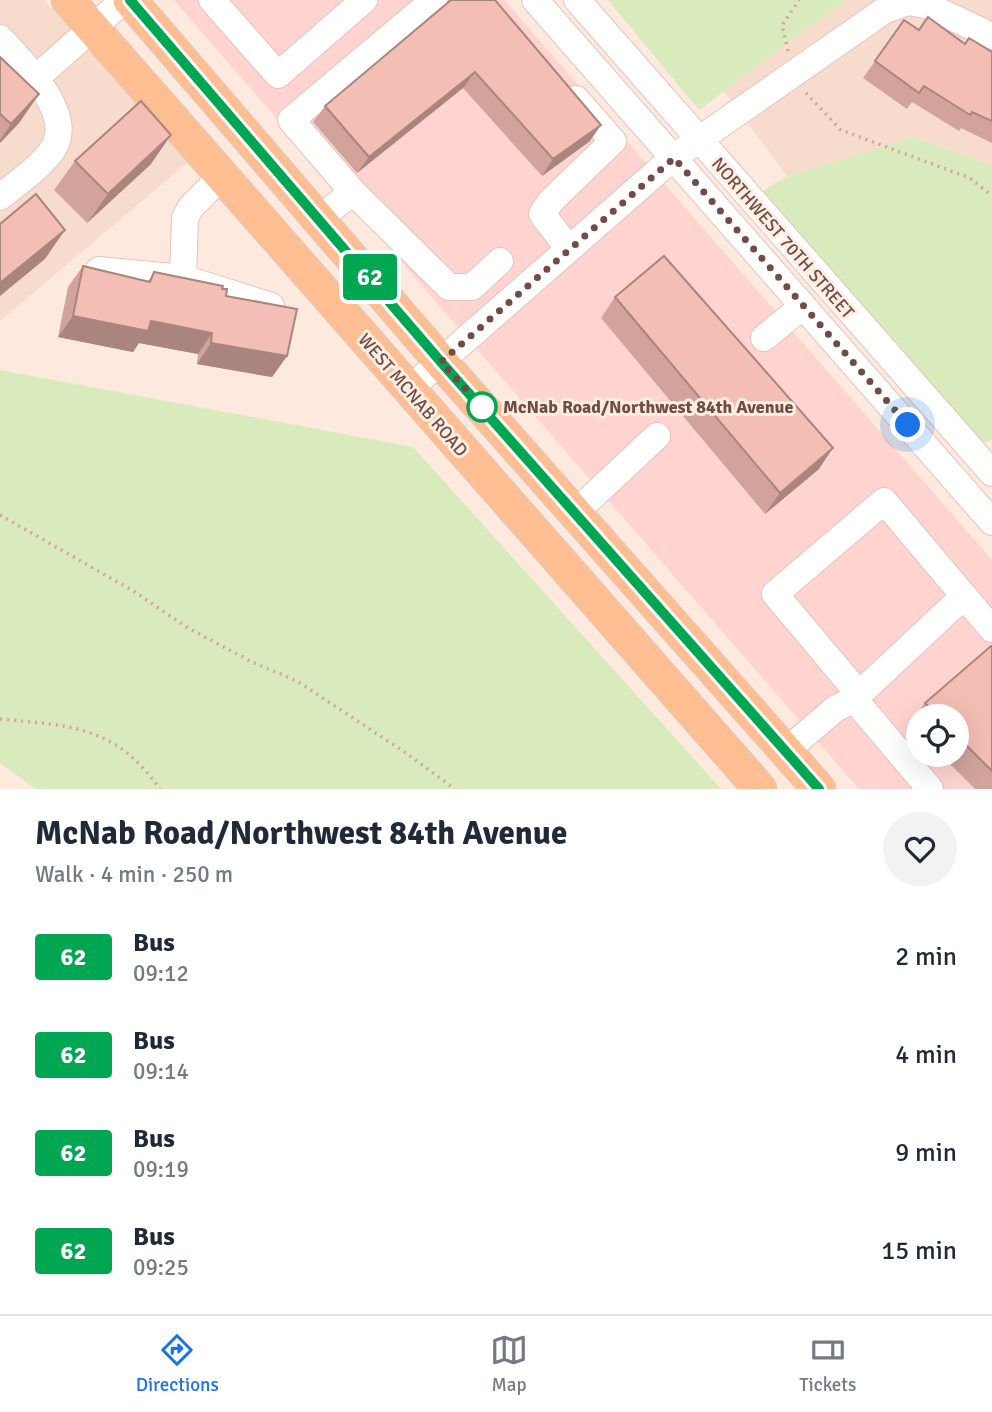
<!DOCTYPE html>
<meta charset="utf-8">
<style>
:root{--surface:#fff;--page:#f2f2f3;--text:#1f2937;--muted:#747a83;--line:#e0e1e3;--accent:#1a73e8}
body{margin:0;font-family:Signika,sans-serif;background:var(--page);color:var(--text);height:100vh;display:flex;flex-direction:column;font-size:26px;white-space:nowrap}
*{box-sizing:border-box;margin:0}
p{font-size:23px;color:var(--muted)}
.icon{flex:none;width:38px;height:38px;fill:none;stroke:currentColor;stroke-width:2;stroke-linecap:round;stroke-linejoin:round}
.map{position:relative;height:789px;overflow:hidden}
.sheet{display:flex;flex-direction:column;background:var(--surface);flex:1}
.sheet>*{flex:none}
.badge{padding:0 14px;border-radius:5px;font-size:24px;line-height:46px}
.controls{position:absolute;left:906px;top:704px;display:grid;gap:14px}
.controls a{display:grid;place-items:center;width:63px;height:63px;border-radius:50%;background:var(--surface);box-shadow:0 7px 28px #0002;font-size:35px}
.you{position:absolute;width:35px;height:35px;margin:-18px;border:5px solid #fff;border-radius:50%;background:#1a73e8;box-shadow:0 0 0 10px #1a73e833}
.map>.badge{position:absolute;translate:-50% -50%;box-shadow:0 0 0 4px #fff}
.round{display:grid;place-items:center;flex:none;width:74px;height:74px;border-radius:37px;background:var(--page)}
.head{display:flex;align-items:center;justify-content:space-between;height:119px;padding:0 35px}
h1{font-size:33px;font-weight:700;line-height:52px}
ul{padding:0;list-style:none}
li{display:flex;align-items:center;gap:21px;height:98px;padding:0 35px}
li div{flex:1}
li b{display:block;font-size:26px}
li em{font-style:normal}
li .badge{min-width:77px;font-weight:700;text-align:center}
.menu{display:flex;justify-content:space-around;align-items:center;height:98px;border-top:2px solid var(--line);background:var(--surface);font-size:19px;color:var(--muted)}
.menu a{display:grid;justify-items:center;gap:4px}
.menu .on{color:var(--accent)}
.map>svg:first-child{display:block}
.residential{fill:#f7dcce}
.commercial{fill:#fed3d0;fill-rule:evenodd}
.green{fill:#d9eabc}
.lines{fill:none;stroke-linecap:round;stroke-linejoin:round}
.minor-casing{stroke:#e3c5bc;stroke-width:28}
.major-casing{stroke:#d8cdcb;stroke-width:35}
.path{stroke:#d7a298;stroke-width:3.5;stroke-dasharray:2 5;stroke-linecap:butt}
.minor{stroke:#fff;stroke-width:26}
.major{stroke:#ffbd92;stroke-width:33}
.wall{fill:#d1a39b}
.shaded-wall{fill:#aa857e}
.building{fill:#f3beb4;stroke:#aa857e;stroke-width:2}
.line-casing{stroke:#fff;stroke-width:16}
.line{stroke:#00a651;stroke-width:10}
.walk{stroke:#734b45;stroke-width:7;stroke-dasharray:0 12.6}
.stop-dot{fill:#fff;stroke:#00a651;stroke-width:3.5}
.labels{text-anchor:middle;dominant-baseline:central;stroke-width:6;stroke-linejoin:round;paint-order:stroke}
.street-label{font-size:18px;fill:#734b45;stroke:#ffeee4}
.stop-label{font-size:18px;font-weight:bold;fill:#734b45;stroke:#ffeee4;text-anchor:start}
</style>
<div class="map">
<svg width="992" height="789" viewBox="0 0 992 789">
<rect width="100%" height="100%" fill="#fde9dd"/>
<!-- residential -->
<g class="residential">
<polygon points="0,0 44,0 188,162 0,321"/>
<polygon points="846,0 992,0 992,165 914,137 787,176 724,91"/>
</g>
<!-- commercial -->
<path class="commercial" d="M174,0H504L992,560V789H859ZM919,716H957V754H919Z"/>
<!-- green -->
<g class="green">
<polygon points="608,0 846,0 699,110"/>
<polygon points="914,137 992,165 992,440 983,443 761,192 787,176"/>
<polygon points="0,370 413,447 721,789 36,789 0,763"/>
</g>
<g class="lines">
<defs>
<g id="minor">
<polyline points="212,0 278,75 364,0"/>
<polyline points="535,0 992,522"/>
<polyline points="577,0 992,473"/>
<path d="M0,38C22,62 76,114 53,149C40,168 17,183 0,197"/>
<polyline points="36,78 124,0"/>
<polyline points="222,176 191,207 185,218 183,278 271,306"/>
<polyline points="353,192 291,120 434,0"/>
<polyline points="320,218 353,192 449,287 472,287 500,261"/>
<polyline points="569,249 542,214 551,201 613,141 576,99"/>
<polyline points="99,270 183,278"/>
<polyline points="764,338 803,306"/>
<polyline points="408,390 674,157 885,10 908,2 926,5 992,36"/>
<polyline points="576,512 657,436"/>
<polyline points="859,694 775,594 884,501 964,596"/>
<polyline points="786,751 835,709 854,699"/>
<polyline points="930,789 854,699 964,596 992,629"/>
</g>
<g id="major">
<polyline points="68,0 760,789"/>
<polyline points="130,0 441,362 819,789"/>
</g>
</defs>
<!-- minor casing -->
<use href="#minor" class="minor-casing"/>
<!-- major casing -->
<use href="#major" class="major-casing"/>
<!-- path -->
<g class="path">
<polyline points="788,51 782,25 799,0"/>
<polyline points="806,93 841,130 970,178 992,196"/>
<polyline points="0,515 135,592 188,628 252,662 297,681 403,751 455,789"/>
<path d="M0,719C72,726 114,725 160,789"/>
</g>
<!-- minor -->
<use href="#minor" class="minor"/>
<!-- major -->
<use href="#major" class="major"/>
</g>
<!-- wall -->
<g class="wall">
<polygon points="449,0 495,0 590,141 542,176 463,88 357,173 313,122 325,106 448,2"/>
<polygon points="904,20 919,30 992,52 992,143 961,128 959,131 912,102 907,109 863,78"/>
<polygon points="0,57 39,94 19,123 0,143"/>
<polygon points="75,161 151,164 87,223 54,190"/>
<polygon points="83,266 148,281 154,272 222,289 226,296 287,356 272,377 197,364 198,354 139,343 133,352 58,337 68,287"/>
<polygon points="615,297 819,469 765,514 601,318"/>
<polygon points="992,647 992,789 975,789 940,754 957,754 957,716 919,716 919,732 910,723 925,703"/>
</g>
<!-- shaded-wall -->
<g class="shaded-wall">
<polygon points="475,72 463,88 357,173 369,157"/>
<polygon points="39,94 19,123 0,143 0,140 11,124"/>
<polygon points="601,125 590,141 542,176 553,159"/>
<polygon points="171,135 151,164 87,223 108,194"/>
<polygon points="65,230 45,259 0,296 0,283"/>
<polygon points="73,316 151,321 212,333 198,354 139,343 133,352 58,337"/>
<polygon points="211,343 287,356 272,377 197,364"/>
<polygon points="833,448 819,469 765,514 780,493"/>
</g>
<!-- building -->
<g class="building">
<polygon points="451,0 495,0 601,125 553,159 475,72 369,157 325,106"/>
<polygon points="928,17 965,44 969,38 992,52 992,121 972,112 970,115 924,86 919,93 875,61 904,20 919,30"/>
<polygon points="0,57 39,94 11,124 0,114"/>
<polygon points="141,101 171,135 108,194 75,161"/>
<polygon points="36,194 65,230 0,283 0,224"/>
<polygon points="664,256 833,448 780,493 615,297"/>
<polygon points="83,266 150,282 154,272 223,286 222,289 227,289 226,296 297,309 287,356 211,343 212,333 151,321 148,331 73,316"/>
<polygon points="991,646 992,647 992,771 957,736 957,716 938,716 925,703"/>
</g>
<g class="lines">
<defs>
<polyline id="line" points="130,0 441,362 819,789"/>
</defs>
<!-- line casing -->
<use href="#line" class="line-casing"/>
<!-- line -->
<use href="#line" class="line"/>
<!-- walk -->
<polyline class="walk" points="482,407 441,362 674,158 908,425"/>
</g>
<!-- markers -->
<circle class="stop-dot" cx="482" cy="407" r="14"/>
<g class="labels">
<!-- street labels -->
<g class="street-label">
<text transform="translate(783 238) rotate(49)">NORTHWEST 70TH STREET</text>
<text transform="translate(413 395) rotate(49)">WEST MCNAB ROAD</text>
</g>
<!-- stop labels -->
<g class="stop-label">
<text x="503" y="407">McNab Road/Northwest 84th Avenue</text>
</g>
</g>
</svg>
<div class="controls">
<a><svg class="icon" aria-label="locate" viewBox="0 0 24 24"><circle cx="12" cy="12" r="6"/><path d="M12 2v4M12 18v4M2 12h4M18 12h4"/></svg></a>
</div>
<div class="you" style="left:908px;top:425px"></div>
<b class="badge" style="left:370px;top:277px;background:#00a651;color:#fff">62</b>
</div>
<section class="sheet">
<div class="head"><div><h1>McNab Road/Northwest 84th Avenue</h1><p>Walk · 4 min · 250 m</p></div><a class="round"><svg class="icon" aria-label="heart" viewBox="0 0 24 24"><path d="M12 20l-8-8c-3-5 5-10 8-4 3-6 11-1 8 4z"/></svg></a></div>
<ul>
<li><span class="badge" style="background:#00a651;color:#fff">62</span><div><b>Bus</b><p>09:12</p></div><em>2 min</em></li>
<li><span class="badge" style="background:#00a651;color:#fff">62</span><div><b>Bus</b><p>09:14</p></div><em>4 min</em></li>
<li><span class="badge" style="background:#00a651;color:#fff">62</span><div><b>Bus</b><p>09:19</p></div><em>9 min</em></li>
<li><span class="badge" style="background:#00a651;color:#fff">62</span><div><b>Bus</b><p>09:25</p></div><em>15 min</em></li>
</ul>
</section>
<nav class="menu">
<a class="on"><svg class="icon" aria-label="directions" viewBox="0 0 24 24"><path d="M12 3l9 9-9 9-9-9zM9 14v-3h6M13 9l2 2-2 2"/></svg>Directions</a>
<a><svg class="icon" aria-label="map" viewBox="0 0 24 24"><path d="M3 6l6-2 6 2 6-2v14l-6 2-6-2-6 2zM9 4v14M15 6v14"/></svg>Map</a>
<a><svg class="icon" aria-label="tickets" viewBox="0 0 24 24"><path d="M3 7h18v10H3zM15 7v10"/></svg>Tickets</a>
</nav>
